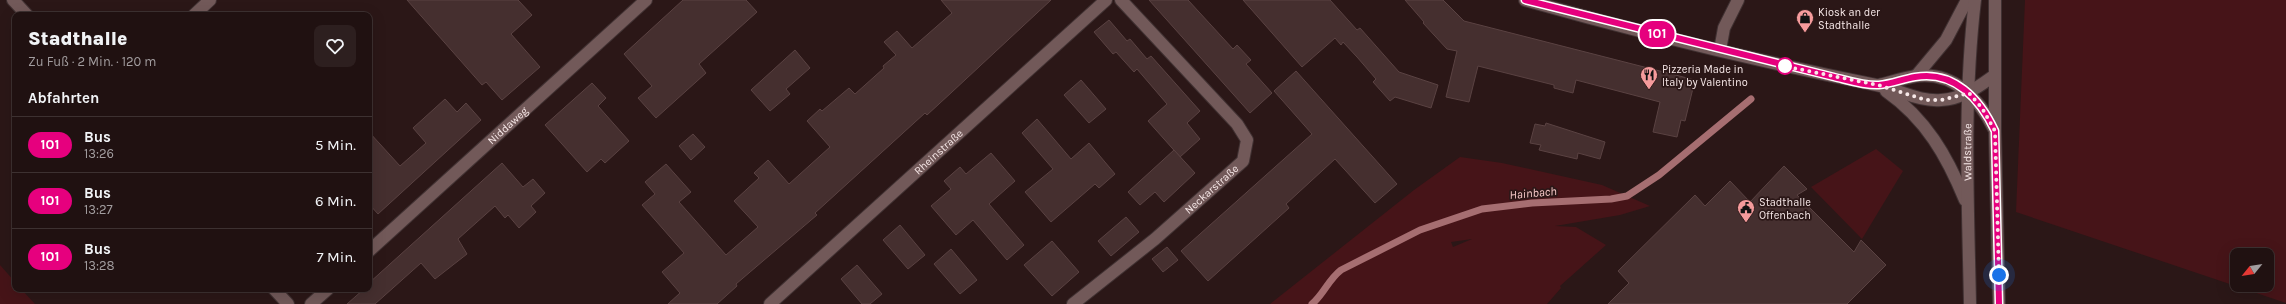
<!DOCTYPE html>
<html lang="de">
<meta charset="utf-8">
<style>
:root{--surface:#201111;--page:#2d1f1f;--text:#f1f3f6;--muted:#a29d9f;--line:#3d3131}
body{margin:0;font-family:Karla,sans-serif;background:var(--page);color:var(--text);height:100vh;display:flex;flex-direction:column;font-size:15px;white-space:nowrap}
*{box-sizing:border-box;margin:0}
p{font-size:13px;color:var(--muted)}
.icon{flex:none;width:22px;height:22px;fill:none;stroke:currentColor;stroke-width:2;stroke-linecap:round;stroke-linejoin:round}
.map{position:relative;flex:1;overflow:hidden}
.details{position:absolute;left:12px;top:12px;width:360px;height:280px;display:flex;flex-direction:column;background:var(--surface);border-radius:8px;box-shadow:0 4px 16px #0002,0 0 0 1px var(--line)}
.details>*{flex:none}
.badge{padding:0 8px;border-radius:13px;font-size:14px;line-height:26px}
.needle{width:26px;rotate:240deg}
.tools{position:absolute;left:2230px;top:248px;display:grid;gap:8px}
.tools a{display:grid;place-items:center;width:44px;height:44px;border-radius:8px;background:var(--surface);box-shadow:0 4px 16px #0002,0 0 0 1px var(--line);font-size:20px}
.you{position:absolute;width:20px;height:20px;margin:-10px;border:3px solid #fff;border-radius:50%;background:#1a73e8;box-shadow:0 0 0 6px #1a73e833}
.map>.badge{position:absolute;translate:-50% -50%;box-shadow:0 0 0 2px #fff}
h2{padding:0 16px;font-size:15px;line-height:36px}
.round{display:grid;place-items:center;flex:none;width:42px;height:42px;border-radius:8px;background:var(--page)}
.summary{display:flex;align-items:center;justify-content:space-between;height:68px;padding:0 16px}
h1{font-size:19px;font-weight:800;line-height:30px}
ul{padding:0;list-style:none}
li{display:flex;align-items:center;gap:12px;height:56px;padding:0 16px;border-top:1px solid var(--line)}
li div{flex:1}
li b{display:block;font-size:15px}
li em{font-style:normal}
li .badge{min-width:44px;font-weight:700;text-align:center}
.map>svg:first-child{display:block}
.green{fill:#461418;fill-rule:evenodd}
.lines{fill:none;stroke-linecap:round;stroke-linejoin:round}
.stream{stroke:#a66e71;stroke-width:7}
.building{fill:#452f2f;stroke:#5a4242}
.street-casing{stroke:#403132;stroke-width:14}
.secondary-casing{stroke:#403132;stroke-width:14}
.street{stroke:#725959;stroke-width:12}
.secondary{stroke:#725959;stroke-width:12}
.line-casing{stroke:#fff;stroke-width:9}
.line{stroke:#e6007e;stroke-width:6}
.walk{stroke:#f7e8e8;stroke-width:4;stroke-dasharray:0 7.2}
.stop-dot{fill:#fff;stroke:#e6007e;stroke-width:2}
.labels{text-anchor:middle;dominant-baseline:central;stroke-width:3.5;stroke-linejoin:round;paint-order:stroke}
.poi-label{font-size:11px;fill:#f7e8e8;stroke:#2b1717;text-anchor:start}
.street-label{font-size:11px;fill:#f7e8e8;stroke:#2b1717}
.water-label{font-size:12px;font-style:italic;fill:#facccb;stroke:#2b1717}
</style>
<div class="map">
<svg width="2286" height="304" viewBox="0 0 2286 304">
<rect width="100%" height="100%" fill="#2b1717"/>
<!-- green -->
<g class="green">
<path d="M2025,0H2286V303L2016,212ZM2237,255H2267V285H2237Z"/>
<polygon points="1876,149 1903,171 1862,239 1811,187"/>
<path d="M1460,157L1502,163L1602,185L1650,206L1620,215L1555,226L1576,227L1606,245L1560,286L1561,288L1547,304H1270L1414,190ZM1472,239L1453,247L1451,242Z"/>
<polygon points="0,265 15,282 15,289 21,289 35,304 0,304"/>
</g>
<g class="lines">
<!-- stream -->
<path class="stream" d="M1312,304C1324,294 1328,280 1341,270L1420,230L1482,209L1532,203L1611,199L1627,196L1659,175L1751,99"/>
</g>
<!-- building -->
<g class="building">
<polygon points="407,0 518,0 532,15 511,34 540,67 502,100 486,82 482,85"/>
<polygon points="683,0 746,0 757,12 699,64 706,73 656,118 638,98 652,86 624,54"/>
<polygon points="941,0 1051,0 952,92 927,115 925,113 815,213 817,215 736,284 737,286 717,304 668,304 680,293 662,272 684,253 642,205 655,194 645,182 666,164 691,192 679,202 726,255 758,227 734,201 759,178 754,173 768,160 789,184 830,147 807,121 820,109 822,111 849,88 855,94 884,68 883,66 896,55 884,42 897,31 912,48 952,13"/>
<polygon points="1149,0 1188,0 1233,49 1237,45 1251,60 1246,64 1272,93 1250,113"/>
<polygon points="1243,0 1330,0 1357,30 1360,28 1399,72 1438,85 1431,108 1395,97 1390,101 1373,82 1376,79 1357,57 1343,42 1341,45 1335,38 1302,67"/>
<polygon points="1405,0 1443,0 1464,21 1695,80 1685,121 1681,120 1677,137 1653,132 1660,102 1576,80 1573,93 1554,88 1554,85 1478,66 1469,102 1446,97 1457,51 1447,49 1423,23 1424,22"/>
<polygon points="1109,20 1127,41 1130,39 1147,59 1151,56 1200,111 1187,123 1200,139 1180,157 1148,121 1167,104 1137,69 1134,72 1116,52 1113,54 1094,32"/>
<polygon points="795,50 810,68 786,89 790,94 770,111 751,90"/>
<polygon points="1296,71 1397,184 1375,203 1335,159 1286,204 1289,208 1208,281 1181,251 1312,134 1274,91"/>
<polygon points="1081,80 1106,109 1089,123 1064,95"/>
<polygon points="592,83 606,98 598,106 629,141 605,163 601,159 587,172 545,125"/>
<polygon points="445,99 457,112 466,103 481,120 378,214 369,204 369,132 400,166 426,143 413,128"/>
<polygon points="1037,119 1071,159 1089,143 1115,174 1099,188 1095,184 1051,222 1025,192 1053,169 1022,133"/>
<polygon points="1546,123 1605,142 1600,159 1578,153 1577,159 1539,150 1541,145 1530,143 1535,124 1545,126"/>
<polygon points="693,134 705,147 691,160 679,146"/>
<polygon points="1174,150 1195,173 1164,202 1155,192 1140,205 1128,192"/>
<polygon points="991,153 1015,181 989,204 1024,245 1007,260 973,220 956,235 931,206 951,189 944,181 960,167 966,174"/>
<polygon points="502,163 523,187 533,179 545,193 531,206 536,212 519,228 508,215 505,218 495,206 458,239 467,254 435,279 421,263 375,304 347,304 364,289 369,289 369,283"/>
<polygon points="1784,166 1807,189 1797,195 1854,252 1861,240 1886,265 1847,304 1608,304 1629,283 1618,271 1695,195 1705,206 1730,181 1750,202"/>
<polygon points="1126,217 1139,232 1111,256 1098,241"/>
<polygon points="900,225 925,255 908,269 883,240"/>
<polygon points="1052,241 1079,272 1052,296 1024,265"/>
<polygon points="1167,247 1178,260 1163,272 1152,259"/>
<polygon points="951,249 977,280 960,294 934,264"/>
<polygon points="857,265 882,294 870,304 862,304 841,279"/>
</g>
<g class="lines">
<defs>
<g id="street">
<polyline points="13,0 27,15"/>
<polyline points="194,15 210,0"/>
<polyline points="1720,50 1724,28 1738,0"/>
<path id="s1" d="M369,251L646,0"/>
<polyline points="274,289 288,304"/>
<polyline points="311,304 328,289"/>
<path id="s2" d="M770,304L1106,0"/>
<path id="s3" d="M1073,304L1155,239L1243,161L1247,140L1237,124L1121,0"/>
</g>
<g id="secondary">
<path d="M1525,0C1641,33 1758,61 1876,85C1898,89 1919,102 1941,100C1963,99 1978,87 1995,75"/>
<polyline points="1995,0 1995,131 1999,304"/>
<polyline points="1916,76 1946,40 1967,0"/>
<path d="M1879,85C1891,82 1904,78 1916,76C1953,71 1979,98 1994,129"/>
<path d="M1886,91C1926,119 1947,156 1965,200"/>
<path id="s4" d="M1970,304C1968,203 1963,101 1975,0"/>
</g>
</defs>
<!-- street casing -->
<use href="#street" class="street-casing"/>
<!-- secondary casing -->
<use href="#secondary" class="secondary-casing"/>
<!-- street -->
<use href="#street" class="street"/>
<!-- secondary -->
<use href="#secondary" class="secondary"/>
</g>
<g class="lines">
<defs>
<path id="line" d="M1525,0L1834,77C1847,80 1865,86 1879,85C1891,84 1903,79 1915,77C1954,70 1980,99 1995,131L1999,304"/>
</defs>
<!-- line casing -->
<use href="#line" class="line-casing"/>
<!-- line -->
<use href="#line" class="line"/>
<!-- walk -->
<polyline class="walk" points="1785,66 1783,66 1878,85 1926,100 1941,100 1969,93 1982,108 1995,131 1999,275"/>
</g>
<!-- icons -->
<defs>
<symbol id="shop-pin" viewBox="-11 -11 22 30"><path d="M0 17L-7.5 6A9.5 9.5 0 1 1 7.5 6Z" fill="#f59b9c" stroke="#2b1717"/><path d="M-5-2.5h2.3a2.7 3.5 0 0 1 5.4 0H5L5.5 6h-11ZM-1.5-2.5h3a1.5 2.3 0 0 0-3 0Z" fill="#111"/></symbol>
<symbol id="restaurant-pin" viewBox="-11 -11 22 30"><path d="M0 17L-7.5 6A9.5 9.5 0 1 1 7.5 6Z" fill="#f59b9c" stroke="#2b1717"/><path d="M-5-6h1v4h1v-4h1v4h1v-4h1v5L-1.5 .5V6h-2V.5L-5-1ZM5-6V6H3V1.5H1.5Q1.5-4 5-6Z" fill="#111"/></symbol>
<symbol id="civic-pin" viewBox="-11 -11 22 30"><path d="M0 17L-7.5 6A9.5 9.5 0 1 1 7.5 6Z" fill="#f59b9c" stroke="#2b1717"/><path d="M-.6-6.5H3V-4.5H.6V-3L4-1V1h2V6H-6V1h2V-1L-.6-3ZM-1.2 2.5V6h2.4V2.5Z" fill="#111"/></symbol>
</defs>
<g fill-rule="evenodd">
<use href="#shop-pin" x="1795" y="8" width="20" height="27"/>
<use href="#restaurant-pin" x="1639" y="65" width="20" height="27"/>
<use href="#civic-pin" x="1736" y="198" width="20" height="27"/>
</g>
<!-- markers -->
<circle class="stop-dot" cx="1785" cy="66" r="8"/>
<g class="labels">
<!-- poi labels -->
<g class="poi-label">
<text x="1818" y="12">Kiosk an der<tspan x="1818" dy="13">Stadthalle</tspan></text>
<text x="1662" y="69">Pizzeria Made in<tspan x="1662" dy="13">Italy by Valentino</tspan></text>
<text x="1759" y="202">Stadthalle<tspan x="1759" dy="13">Offenbach</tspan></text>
</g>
<!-- street labels -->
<g class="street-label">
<text stroke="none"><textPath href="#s1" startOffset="187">Niddaweg</textPath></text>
<text stroke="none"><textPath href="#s2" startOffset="227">Rheinstraße</textPath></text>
<text stroke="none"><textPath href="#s4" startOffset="152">Waldstraße</textPath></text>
<text stroke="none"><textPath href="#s3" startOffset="180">Neckarstraße</textPath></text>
</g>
<!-- water labels -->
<g class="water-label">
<text transform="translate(1533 193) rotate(-5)">Hainbach</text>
</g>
</g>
</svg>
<div class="tools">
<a><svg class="needle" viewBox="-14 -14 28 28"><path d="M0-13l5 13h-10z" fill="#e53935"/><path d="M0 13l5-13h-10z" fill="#a29d9f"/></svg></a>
</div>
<div class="you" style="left:1999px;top:275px"></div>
<b class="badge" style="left:1657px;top:34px;background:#e6007e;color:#fff">101</b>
<section class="details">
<div class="summary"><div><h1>Stadthalle</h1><p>Zu Fuß · 2 Min. · 120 m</p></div><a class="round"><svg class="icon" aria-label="heart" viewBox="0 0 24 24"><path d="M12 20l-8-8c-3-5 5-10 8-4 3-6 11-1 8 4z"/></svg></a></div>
<h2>Abfahrten</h2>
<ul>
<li><span class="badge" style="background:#e6007e;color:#fff">101</span><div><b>Bus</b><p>13:26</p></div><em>5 Min.</em></li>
<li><span class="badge" style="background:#e6007e;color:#fff">101</span><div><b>Bus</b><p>13:27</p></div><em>6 Min.</em></li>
<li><span class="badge" style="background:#e6007e;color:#fff">101</span><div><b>Bus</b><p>13:28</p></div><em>7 Min.</em></li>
</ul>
</section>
</div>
